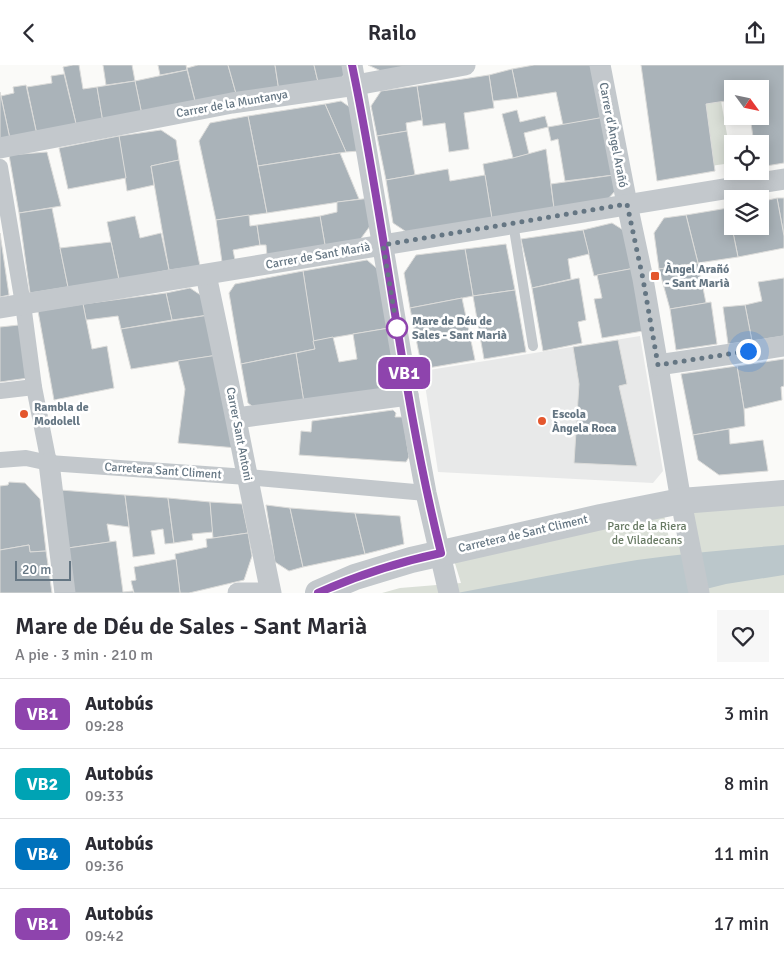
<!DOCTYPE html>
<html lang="es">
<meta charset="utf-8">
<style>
:root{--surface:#fff;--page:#f7f7f7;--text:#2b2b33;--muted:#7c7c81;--line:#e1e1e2}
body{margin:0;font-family:Signika,sans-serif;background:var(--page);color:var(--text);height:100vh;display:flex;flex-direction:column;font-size:19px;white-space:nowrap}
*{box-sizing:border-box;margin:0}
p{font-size:16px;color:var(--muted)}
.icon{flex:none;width:28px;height:28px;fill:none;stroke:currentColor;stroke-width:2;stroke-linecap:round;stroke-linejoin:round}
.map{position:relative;height:528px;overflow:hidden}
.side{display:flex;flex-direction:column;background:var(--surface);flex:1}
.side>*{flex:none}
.badge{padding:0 10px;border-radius:8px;font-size:18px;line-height:32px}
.needle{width:32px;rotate:123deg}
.controls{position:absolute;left:724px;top:15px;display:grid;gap:10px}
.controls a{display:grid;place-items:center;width:45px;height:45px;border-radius:0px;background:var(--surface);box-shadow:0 2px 12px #0003;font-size:25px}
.scale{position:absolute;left:15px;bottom:12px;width:56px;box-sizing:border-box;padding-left:5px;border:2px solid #657683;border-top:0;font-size:14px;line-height:18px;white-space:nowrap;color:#657683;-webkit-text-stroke:4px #fff;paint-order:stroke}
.you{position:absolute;width:25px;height:25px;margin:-12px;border:4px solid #fff;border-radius:50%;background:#1a73e8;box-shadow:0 0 0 8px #1a73e833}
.map>.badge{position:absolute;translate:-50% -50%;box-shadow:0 0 0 2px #fff}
.round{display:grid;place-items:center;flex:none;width:52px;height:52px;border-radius:0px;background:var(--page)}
.head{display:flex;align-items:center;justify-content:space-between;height:85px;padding:0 15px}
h1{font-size:24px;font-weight:600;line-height:38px}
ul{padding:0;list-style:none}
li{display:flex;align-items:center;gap:15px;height:70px;padding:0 15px;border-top:1px solid var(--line)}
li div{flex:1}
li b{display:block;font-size:19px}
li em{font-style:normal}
li .badge{min-width:55px;font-weight:700;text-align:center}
header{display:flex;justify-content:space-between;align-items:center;height:65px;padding:0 15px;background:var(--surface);font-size:22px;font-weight:600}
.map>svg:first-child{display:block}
.built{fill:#e8e9e9}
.green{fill:#dadfd7}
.water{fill:#bbc7cb}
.building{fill:#aab3b9;stroke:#dcdcda}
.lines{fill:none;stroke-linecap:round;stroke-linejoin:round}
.service{stroke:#c3c8cc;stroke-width:10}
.pedestrian{stroke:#c3c8cc;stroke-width:16}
.minor{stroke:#c3c8cc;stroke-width:21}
.tertiary{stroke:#c3c8cc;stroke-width:26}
.line-casing{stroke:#fff;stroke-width:11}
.line{stroke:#8e44ad;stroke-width:8}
.walk{stroke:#657683;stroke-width:5;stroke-dasharray:0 9}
.poi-dot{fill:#e4572e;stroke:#fff;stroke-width:2}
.stop-dot{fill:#fff;stroke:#8e44ad;stroke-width:2.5}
.labels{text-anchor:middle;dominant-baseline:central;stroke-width:5;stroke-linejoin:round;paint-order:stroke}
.street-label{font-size:12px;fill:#657683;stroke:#fff}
.poi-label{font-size:12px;font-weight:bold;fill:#657683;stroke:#fff;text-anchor:start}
.stop-label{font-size:12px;font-weight:bold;fill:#657683;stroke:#fff;text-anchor:start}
.park-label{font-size:12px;fill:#687a64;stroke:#fff}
</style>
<header><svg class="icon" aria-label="back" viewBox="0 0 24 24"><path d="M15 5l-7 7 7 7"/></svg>Railo<svg class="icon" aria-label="share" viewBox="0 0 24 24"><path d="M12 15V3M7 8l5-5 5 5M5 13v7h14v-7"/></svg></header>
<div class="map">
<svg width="784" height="528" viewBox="0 0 784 528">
<rect width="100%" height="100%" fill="#fafaf8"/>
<!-- built -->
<polygon class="built" points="640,271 663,406 653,418 438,407 423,306"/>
<!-- green -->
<g class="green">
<polygon points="720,30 732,98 703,102 693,35"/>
<polygon points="784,434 784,528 382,528 400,523 461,518 453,492 664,450 670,478 696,478 689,443"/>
</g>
<!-- water -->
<path class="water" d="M784,480V510L726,519L690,528H457C517,517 576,505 637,495C685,488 735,484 784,480Z"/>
<!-- building -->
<g class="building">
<polygon points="73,0 79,0 83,24 97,22 103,57 77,63 63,2"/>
<polygon points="103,0 132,0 135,16 106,20"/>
<polygon points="158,0 186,0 187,5 160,10"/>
<polygon points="198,0 228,0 237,32 196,40 187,3"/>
<polygon points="228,0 275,0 279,26 237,32"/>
<polygon points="275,0 314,0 318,17 279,26"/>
<polygon points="314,0 347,0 347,3 342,13 318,17"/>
<polygon points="368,0 416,0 381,6"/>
<polygon points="534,0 594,0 605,52 563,60 556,27 518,33 512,4"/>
<polygon points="641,0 784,0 784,98 760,102 760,79 754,79 750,51 760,51 760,24 732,24 732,35 706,39 715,106 657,116"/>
<polygon points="512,4 518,33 493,36 489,10"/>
<polygon points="187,5 196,40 142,50 135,16"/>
<polygon points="64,9 77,63 37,70 27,22 52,18 51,11"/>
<polygon points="489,10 494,43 464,48 469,84 449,87 445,58 423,61 417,21"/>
<polygon points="135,16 142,50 103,57 97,22"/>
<polygon points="26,20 37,70 10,74 1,31 14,28 13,22"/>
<polygon points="417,21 422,55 406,58 407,66 377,71 371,41 381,26"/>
<polygon points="0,27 10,74 0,76"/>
<polygon points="341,36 351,43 359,86 346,87 325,39"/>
<polygon points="325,39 346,87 258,101 248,51"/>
<polygon points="517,45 520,57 545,51 548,62 524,68 529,89 513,93 502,49"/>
<polygon points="248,51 267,148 216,155 199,76 210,58"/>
<polygon points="605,52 614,110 565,116 558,74 551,76 548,62"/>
<polygon points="161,65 176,75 179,95 151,101 154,120 127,126 119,71"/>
<polygon points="407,66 415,110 386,115 377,71"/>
<polygon points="119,71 126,113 68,124 59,83"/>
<polygon points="546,84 554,143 492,154 483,99 513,93"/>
<polygon points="47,87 61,141 19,148 9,90"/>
<polygon points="340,88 359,134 267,148 258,101"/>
<polygon points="179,95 200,201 169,205 151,101"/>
<polygon points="448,104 450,116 485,110 492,154 408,168 393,158 386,115"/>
<polygon points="614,110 616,125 607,135 554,143 551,119"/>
<polygon points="371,133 373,157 359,176 325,180 320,151 337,147 337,137"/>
<polygon points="777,133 784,133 784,171"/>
<polygon points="777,133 784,171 784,183 738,192 728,143 732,142 732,161 760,161 760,137"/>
<polygon points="52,143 68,222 30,228 19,148"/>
<polygon points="728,143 738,192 698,198 686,150"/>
<polygon points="249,150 250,161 257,160 260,180 233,185 235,195 222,197 216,155"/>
<polygon points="686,150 698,198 659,204 654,168 664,153"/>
<polygon points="135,151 140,173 161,168 169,205 119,215 107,157"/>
<polygon points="320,151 325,180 267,191 266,180 260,180 257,160"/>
<polygon points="612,158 628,168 635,203 594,211 583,165"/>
<polygon points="583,165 589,189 568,194 571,214 532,223 521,174"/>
<polygon points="0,168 9,230 0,232"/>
<polygon points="111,177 119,215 68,222 60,183"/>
<polygon points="506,179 515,225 473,231 465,184"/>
<polygon points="465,184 473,231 410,243 404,208 416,190"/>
<polygon points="367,195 381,207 389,263 313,276 303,206"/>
<polygon points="698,198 706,238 670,244 659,204"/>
<polygon points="635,203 643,266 602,273 594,234 602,233 597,210"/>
<polygon points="303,206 315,284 241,299 229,228 235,219"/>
<polygon points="579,213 586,255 578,257 582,278 543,286 532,223"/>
<polygon points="784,213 784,271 752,276 745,240 762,236 758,217"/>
<polygon points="190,223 205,233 209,250 172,255 166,228"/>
<polygon points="515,225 526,287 484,294 473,231"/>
<polygon points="166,228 172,255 121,264 118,251 86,255 83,239"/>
<polygon points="462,233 475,295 422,304 410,243"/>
<polygon points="711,237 717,279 676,285 670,244"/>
<polygon points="83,239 92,284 107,281 114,323 54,335 38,246"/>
<polygon points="745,240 752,276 728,279 723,242"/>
<polygon points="209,250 218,290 131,304 121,264"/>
<polygon points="19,260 28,313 0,317 0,262"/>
<polygon points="389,263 397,318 395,322 304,338 296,288 315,284 313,276 333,272 339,297 357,294 353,269"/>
<polygon points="618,275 627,319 619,321 637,401 574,398 579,319 573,282"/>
<polygon points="296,288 304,338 256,344 248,338 241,299"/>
<polygon points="218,290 237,383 178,378 185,324 178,296"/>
<polygon points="784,294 784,321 781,322 782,335 744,344 737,301"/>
<polygon points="737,301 744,344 745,361 693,370 681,309"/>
<polygon points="393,345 396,348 395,352 403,352 409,392 406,397 299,390 301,366 311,367 312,356"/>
<polygon points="729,364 730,379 763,375 768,406 719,410 698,395 693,370"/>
<polygon points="9,417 25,418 40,434 46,486 30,487 29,480 0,485 0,421 8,420"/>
<polygon points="60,425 125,430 129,462 107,459 110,477 68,483"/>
<polygon points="125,430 168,433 174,478 165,479 163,464 151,466 155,489 133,492"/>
<polygon points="168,433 210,437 213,467 192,469 193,475 174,478"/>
<polygon points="210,437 242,439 248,468 213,473"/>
<polygon points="266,440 290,443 303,502 289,506 275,497"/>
<polygon points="290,443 355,448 365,489 303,502"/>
<polygon points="355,448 400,451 404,479 365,489"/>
<polygon points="248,468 252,491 244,515 189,528 180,528 175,489 207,482 206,474"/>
<polygon points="116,476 123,527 133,526 134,528 74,528 68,483"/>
<polygon points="29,480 30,487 46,486 52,528 0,528 0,485"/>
<polygon points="176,494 180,528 134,528 131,516 136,515 134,502"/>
</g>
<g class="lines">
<!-- service -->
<polyline class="service" points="513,158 533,281"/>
<!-- pedestrian -->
<g class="pedestrian">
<polyline points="0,102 23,239 34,322 0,326"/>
<polyline points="34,322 49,398"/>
<polyline points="0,395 26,393 49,398 247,412 426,428"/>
</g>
<!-- minor -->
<g class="minor">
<polyline points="352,0 408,330 426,428 449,528"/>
<polyline points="600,0 627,139 643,214 681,436 699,528"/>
<polyline points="0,83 232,38 356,20 465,0"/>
<path d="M206,210C229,316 249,422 271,528"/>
<polyline points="0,243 784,114"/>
<polyline points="658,300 784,281"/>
<polyline points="237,353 408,330"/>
<polyline points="49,398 65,528"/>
<polyline points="238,528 263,528"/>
</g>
<!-- tertiary -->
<polyline class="tertiary" points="318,528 355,512 411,495 601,452 681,436 784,428"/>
</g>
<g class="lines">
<defs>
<path id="line" d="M318,528C358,510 399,497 441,488C401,327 386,162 352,0"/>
</defs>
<!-- line casing -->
<use href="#line" class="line-casing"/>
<!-- line -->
<use href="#line" class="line"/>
<!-- walk -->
<polyline class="walk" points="397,263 383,180 627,139 643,214 658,300 748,286"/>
</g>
<!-- markers -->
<g class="poi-dot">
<rect x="650" y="206" width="10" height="10" rx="2.5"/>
<circle cx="24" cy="349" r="5"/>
<circle cx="542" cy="356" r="5"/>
</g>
<circle class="stop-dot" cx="397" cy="263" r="10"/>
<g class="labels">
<!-- street labels -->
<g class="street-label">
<text transform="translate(232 39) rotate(-10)">Carrer de la Muntanya</text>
<text transform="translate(613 70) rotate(79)">Carrer d'Àngel Arañó</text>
<text transform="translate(318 191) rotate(-10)">Carrer de Sant Marià</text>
<text transform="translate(239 369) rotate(79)">Carrer Sant Antoni</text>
<text transform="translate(163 406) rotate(4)">Carretera Sant Climent</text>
<text transform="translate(523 469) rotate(-13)">Carretera de Sant Climent</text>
</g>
<!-- poi labels -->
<g class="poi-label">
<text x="665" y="204">Àngel Arañó<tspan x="665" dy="14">- Sant Marià</tspan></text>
<text x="34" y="342">Rambla de<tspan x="34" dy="14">Modolell</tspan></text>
<text x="552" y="349">Escola<tspan x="552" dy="14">Àngela Roca</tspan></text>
</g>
<!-- stop labels -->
<g class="stop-label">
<text x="412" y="256">Mare de Déu de<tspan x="412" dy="14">Sales - Sant Marià</tspan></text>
</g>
<!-- park labels -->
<g class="park-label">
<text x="647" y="461">Parc de la Riera<tspan x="647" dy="14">de Viladecans</tspan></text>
</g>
</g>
</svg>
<div class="controls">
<a><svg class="needle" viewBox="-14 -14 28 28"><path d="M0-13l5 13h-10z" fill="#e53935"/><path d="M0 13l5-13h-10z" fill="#7c7c81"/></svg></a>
<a><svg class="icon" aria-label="locate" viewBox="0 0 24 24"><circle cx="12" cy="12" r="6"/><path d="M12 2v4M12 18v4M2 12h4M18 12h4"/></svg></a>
<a><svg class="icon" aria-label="layers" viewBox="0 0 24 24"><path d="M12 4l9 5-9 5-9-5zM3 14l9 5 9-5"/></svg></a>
</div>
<div class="scale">20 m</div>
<div class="you" style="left:748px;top:286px"></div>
<b class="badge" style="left:404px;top:308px;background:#8e44ad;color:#fff">VB1</b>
</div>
<section class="side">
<div class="head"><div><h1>Mare de Déu de Sales - Sant Marià</h1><p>A pie · 3 min · 210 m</p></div><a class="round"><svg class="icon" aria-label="heart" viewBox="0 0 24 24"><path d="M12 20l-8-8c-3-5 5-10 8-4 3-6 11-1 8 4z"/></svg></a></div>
<ul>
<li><span class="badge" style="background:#8e44ad;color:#fff">VB1</span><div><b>Autobús</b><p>09:28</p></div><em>3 min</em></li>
<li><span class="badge" style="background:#00a3b4;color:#fff">VB2</span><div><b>Autobús</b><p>09:33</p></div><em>8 min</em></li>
<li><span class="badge" style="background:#0072bc;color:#fff">VB4</span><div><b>Autobús</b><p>09:36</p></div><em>11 min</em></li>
<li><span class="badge" style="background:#8e44ad;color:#fff">VB1</span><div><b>Autobús</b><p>09:42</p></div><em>17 min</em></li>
</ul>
</section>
